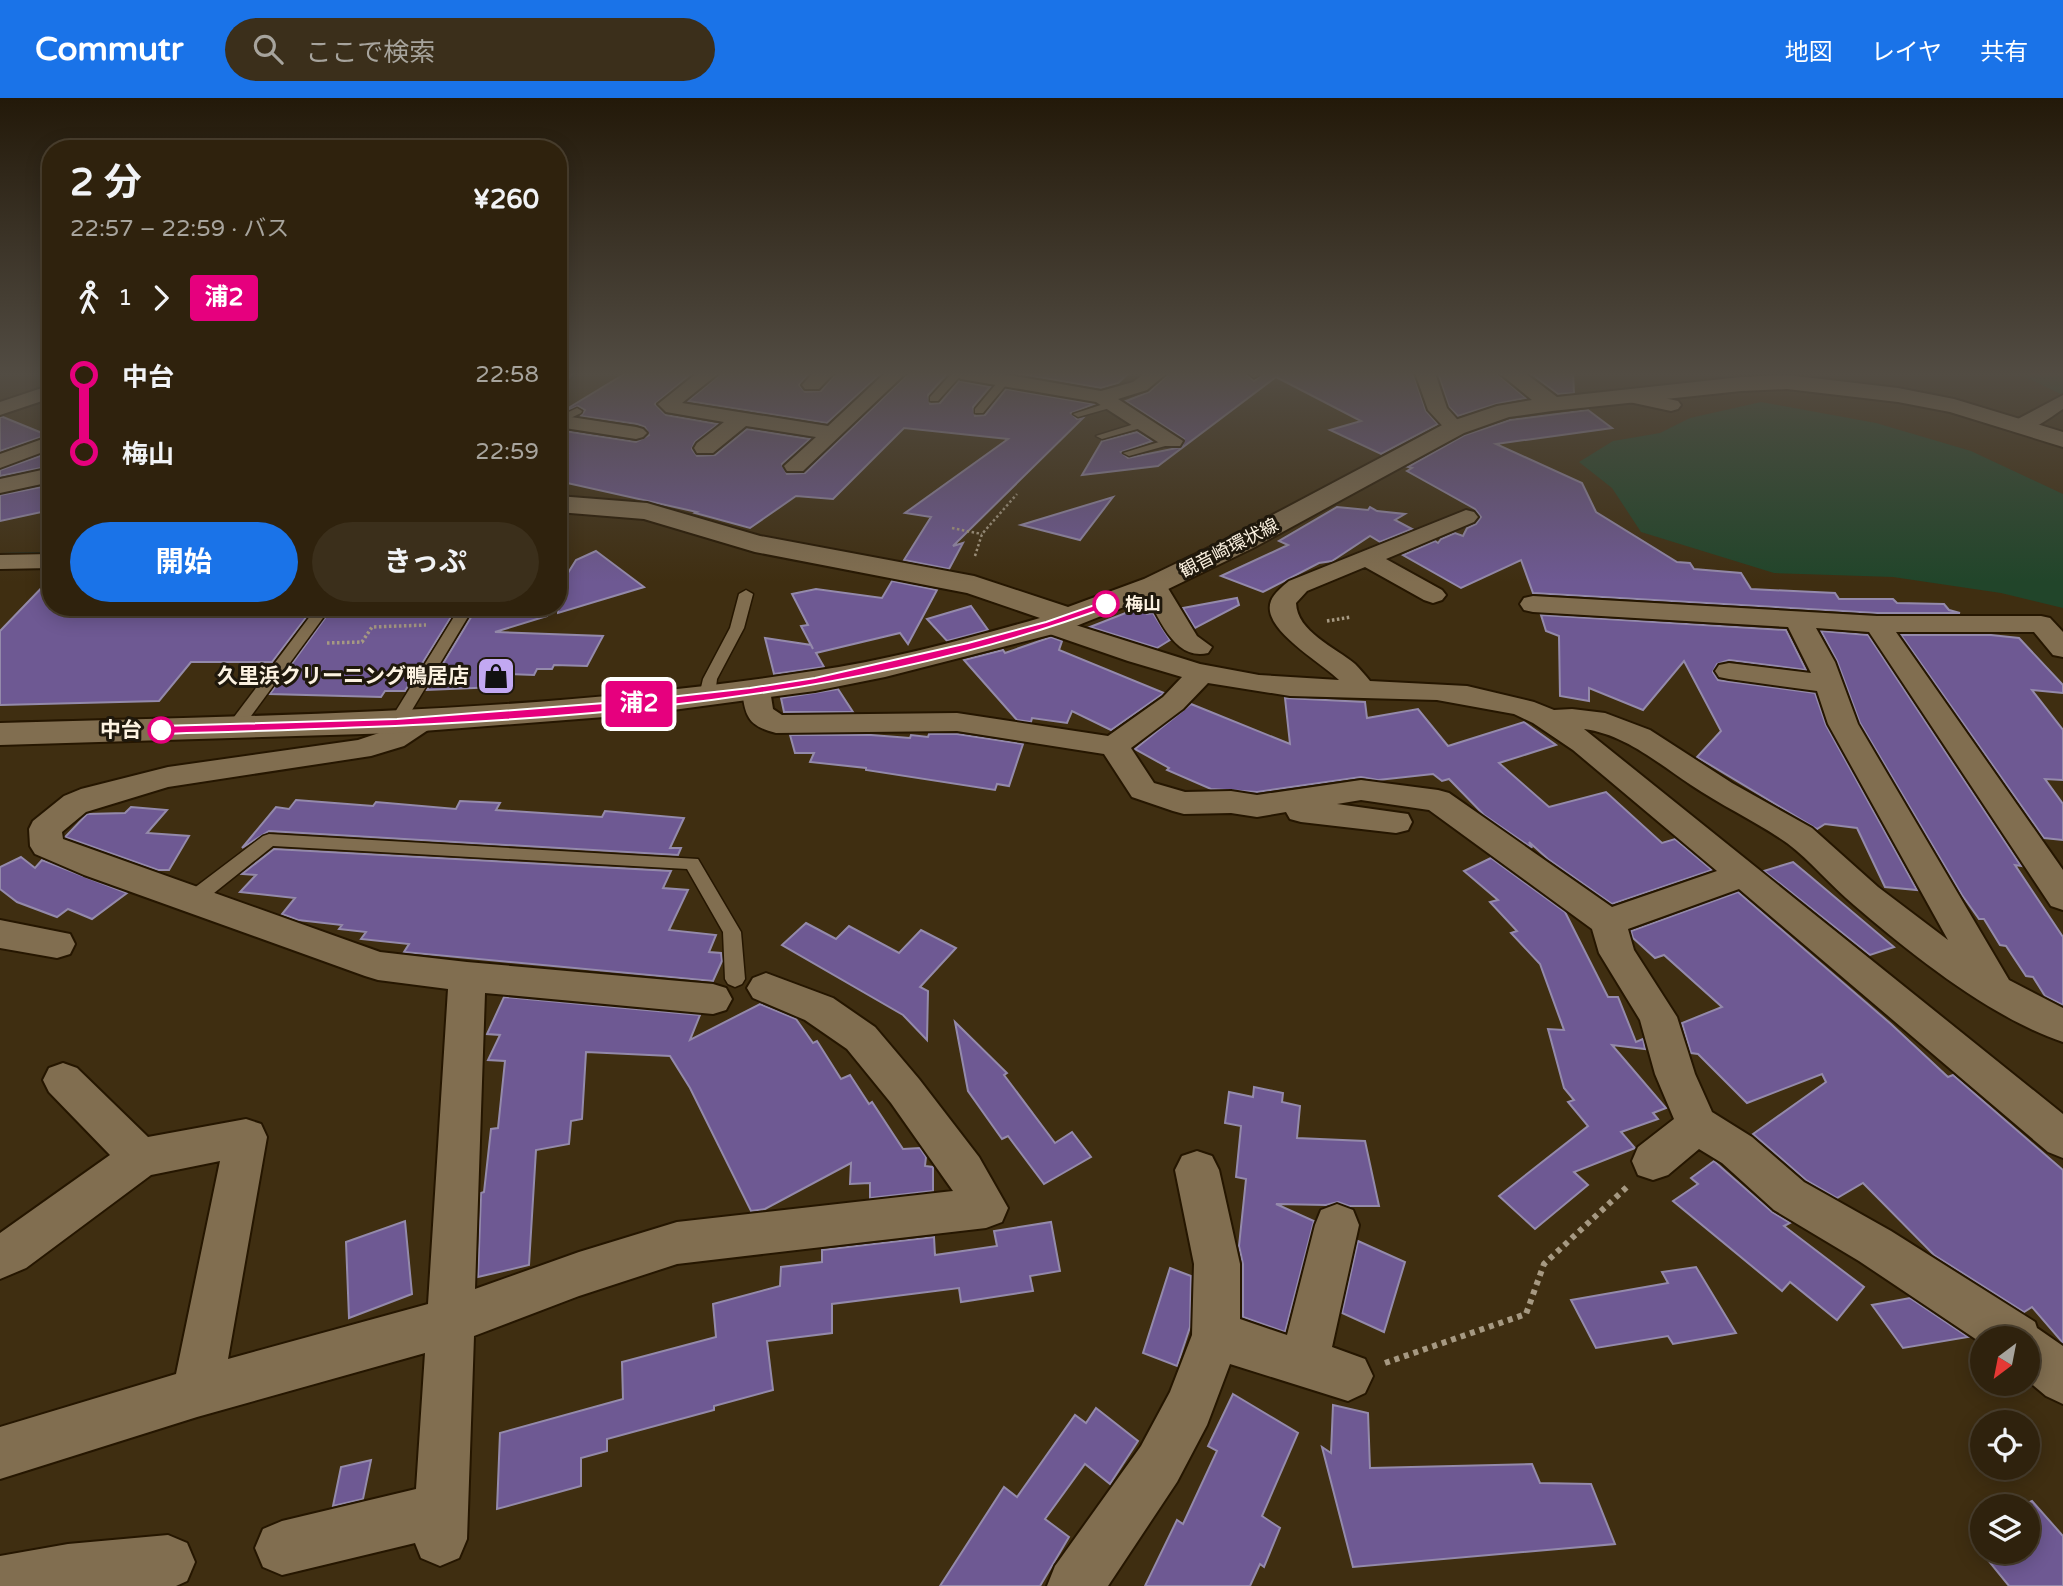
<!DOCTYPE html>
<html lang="ja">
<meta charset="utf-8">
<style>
:root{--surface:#2f220d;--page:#3b2f1b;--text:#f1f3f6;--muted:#a7a49d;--line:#4a3f2e;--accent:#1a73e8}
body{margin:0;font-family:"Varela Round","Noto Sans JP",sans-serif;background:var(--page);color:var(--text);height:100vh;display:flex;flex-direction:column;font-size:26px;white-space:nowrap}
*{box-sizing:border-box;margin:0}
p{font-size:23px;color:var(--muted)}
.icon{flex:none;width:38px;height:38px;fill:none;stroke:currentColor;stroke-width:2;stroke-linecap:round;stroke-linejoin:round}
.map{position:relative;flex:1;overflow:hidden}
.side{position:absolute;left:42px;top:42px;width:525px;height:476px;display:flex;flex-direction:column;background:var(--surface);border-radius:28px;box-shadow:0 4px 18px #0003,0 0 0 2px var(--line)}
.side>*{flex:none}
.badge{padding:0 14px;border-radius:5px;font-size:24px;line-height:46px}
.needle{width:46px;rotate:212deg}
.controls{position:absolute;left:1970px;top:1228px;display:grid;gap:14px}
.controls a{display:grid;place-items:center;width:70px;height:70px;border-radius:50%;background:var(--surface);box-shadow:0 4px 18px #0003,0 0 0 2px var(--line);font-size:35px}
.map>.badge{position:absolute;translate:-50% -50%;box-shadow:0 0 0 4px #fff}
.legs{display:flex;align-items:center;gap:10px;height:77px;padding:0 28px;font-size:23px}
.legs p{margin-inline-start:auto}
.overview{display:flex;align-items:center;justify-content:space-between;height:119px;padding:0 28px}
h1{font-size:38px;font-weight:700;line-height:52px}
.primary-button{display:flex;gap:14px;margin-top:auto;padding:14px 28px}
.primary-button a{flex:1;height:80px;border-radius:42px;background:var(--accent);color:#fff;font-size:28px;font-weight:700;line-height:80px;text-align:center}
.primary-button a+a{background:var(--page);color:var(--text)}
ul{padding:0 28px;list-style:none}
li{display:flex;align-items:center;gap:24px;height:77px;font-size:26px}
li i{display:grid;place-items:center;width:10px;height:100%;margin:0 9px;background:currentColor}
li i::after{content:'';width:18px;height:18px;margin:-9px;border:5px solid;border-radius:50%;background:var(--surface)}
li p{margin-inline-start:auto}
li:first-child i{background:linear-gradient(#0000 50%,currentColor 0)}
li:last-child i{background:linear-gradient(currentColor 50%,#0000 0)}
header{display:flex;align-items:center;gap:42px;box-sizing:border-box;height:98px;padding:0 35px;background:var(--accent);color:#fff}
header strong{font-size:33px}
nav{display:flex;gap:38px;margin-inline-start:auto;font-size:24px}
.search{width:490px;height:63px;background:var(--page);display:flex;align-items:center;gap:18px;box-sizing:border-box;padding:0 24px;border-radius:38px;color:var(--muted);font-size:26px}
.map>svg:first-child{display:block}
.green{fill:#21452a}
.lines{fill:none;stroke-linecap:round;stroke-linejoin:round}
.stream{fill:#184d53;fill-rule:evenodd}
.building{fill:#6e5993;stroke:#948aab;stroke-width:2}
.lane-casing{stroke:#251600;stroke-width:3}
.street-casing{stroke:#251600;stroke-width:4}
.secondary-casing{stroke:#251600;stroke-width:4}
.path-far2{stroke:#a69982;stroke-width:2.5;stroke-dasharray:2.5 2.5;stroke-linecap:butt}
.path-far1{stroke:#a69982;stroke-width:3.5;stroke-dasharray:2.5 2.5;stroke-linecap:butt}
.path{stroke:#a69982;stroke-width:6;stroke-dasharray:5 5;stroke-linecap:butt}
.lane{fill:#816e50;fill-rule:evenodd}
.street{fill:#816e50;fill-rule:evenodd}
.secondary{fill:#816e50;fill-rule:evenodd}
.line-1{fill:#e6007e;stroke:#fff;stroke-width:2}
.stop-1-dot{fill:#fff;stroke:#e6007e;stroke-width:3.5}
.labels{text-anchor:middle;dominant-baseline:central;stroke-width:6;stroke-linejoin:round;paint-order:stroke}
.far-street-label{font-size:18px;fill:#fcf2e1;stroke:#1f180c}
.far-stop-label{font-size:18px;font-weight:bold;fill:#fcf2e1;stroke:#1f180c;text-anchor:start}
.poi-label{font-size:21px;font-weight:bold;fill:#fcf2e1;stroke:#1f180c;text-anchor:end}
.stop-label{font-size:21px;font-weight:bold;fill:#fcf2e1;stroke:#1f180c;text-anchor:end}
</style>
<header>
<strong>Commutr</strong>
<div class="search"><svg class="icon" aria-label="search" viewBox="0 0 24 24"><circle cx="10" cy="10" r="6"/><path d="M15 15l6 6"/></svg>ここで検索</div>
<nav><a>地図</a><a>レイヤ</a><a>共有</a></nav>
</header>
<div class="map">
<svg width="2063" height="1488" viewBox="0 0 2063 1488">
<rect width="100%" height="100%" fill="#3f2e11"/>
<!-- green -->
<g class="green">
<polygon points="1997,275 2063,275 2063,297 2025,279"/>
<polygon points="1761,304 1876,325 1971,353 2063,396 2063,510 2001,495 1893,479 1774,475 1641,434 1612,390 1579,364 1613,343 1660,335 1690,320"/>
</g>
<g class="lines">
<!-- stream -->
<g class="stream">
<polygon points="51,454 51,458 0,459 0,455"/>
<polygon points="558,471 568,472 569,474 565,476 558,475"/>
</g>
</g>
<!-- building -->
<g class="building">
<polygon points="626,275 692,275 655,306 666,317 718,326 695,344 692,351 697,358 715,357 747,331 810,341 782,366 787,376 805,375 909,275 948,275 928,297 930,306 940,305 959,283 990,289 973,309 975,318 985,317 1006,291 1094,306 1071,315 1077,321 1083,320 953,448 963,445 949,471 904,462 931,419 905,415 1008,341 904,330 833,401 796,398 750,430 695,415 697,414 558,383 558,363 567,356 558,355 558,332 636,344 649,337 645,329 637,326 581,318 585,312 578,308 560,315"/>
<polygon points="722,275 809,275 799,287 805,294 821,293 836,275 881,275 827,325 688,303"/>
<polygon points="1014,275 1129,275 1118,285 1101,290"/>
<polygon points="1170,275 1245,275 1254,283 1260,279 1261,275 1413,275 1426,313 1438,326 1381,356 1330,332 1361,323 1276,279 1158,368 1082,377 1102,343 1137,334 1152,343 1121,354 1128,360 1182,349 1184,341 1126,303 1149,294"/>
<polygon points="1438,275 1496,275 1526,300 1496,306 1458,318 1449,309"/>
<polygon points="1530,275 1573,275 1574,295 1558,296"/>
<polygon points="1588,312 1612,330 1496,346 1582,385 1596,414 1677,464 1690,465 1694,471 1741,475 1751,491 1835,495 1839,501 1893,501 1897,505 1944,506 1949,512 1960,515 1877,515 1533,495 1521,462 1461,490 1403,457 1435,443 1438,445 1441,441 1455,435 1463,438 1467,430 1476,426 1481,419 1475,411 1407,373 1412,370 1408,369 1465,337 1510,322"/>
<polygon points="0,319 3,319 47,337 0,353"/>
<polygon points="51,354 51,368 0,378 0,372"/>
<polygon points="51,387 51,412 0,423 0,397"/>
<polygon points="1113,399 1080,442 1021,427"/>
<polygon points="1337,409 1368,412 1370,409 1377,413 1405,416 1395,422 1412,431 1380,444 1370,438 1332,463 1319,465 1263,494 1221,478 1288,447 1279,443"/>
<polygon points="596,453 644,489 558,515 558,491 576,462"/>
<polygon points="51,480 51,509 314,509 272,564 191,564 159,603 0,607 0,533"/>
<polygon points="892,483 937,492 908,546 900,535 816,555 824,569 774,576 765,540 811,547 813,551 801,528 808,527 792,496 816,491 882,500"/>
<polygon points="1237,500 1239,507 1195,530 1183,510"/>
<polygon points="971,508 988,532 947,543 927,521"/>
<polygon points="333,509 454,509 456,511 405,593 385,593 381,599 270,596"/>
<polygon points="1138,510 1147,516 1153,515 1170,542 1157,550 1090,529"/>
<polygon points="476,511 546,511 547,518 495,534 603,538 587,568 554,567 552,571 537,571 534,577 506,576 498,589 427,592"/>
<polygon points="1541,517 1786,532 1806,572 1729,562 1717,566 1713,574 1718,582 1815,595 1826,627 1917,792 1885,789 1857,730 1825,726 1817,731 1697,659 1721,633 1684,563 1643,612 1589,590 1589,603 1560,598 1559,538 1546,533"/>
<polygon points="1821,533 1868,537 2021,768 2015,767 2063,839 2063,907 2045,898 2033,879 2026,878 2006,848 2000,847 1984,821 1979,821 1962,797 1860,625 1837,563"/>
<polygon points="1901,537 1991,537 2019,540 2063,587 2063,595 2032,592 2063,632 2063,682 2045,681 2063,706 2063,742 2044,740"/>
<polygon points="1051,539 1062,543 1059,552 1164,595 1111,632 1072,613 1067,625 1032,620 1031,624 1017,622 964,562 1003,552 1005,555"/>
<polygon points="838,591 853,614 784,614 781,600"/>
<polygon points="1285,600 1365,604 1367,620 1418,611 1448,648 1524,624 1556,647 1499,665 1549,709 1606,694 1662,745 1675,741 1712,772 1612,806 1548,761 1529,744 1532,750 1484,717 1449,681 1442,683 1433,676 1378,682 1361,679 1257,694 1211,691 1167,672 1169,670 1135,651 1191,606 1290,646"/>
<polygon points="929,636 957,636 1023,646 1009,688 997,686 995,692 866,672 866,670 810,664 814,655 795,655 790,637 871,637 910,640 911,637 928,639"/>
<polygon points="296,702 373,708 376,704 456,711 460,703 500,705 496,712 602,719 605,713 684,720 670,750 681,750 678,757 269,733 242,750 276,709 289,711"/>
<polygon points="131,709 167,712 147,735 189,738 169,772 158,772 65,739 87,716 125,715"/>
<polygon points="274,751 671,773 663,790 688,792 669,832 716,837 709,854 721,855 722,863 713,883 404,854 409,846 361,841 366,834 339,831 342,827 298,822 282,816 295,800 240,794 256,777 242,776"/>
<polygon points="21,759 35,770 42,762 127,795 92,821 68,811 57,819 17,804 0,791 0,769"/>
<polygon points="1491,760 1565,814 1608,899 1618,899 1636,944 1643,941 1645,951 1612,947 1666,1010 1653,1015 1658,1021 1621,1034 1635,1050 1574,1074 1588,1087 1535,1131 1499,1098 1588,1028 1568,1004 1574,1002 1564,990 1548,931 1564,932 1540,866 1511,835 1517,833 1490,804 1498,802 1464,773"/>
<polygon points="1793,764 1811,779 1894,849 1870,857 1764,773"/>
<polygon points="1738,794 1891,926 1948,979 1953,977 2063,1072 2063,1245 2032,1209 2024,1214 1934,1157 1863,1085 1837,1100 1806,1082 1753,1036 1826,984 1822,976 1747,1005 1698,956 1691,955 1682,925 1722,909 1664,857 1655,860 1633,840 1631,833"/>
<polygon points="806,825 836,841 849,828 899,855 921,832 956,850 920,889 928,893 927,942 903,917 782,847"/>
<polygon points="504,899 700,917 690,942 760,906 796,921 813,945 817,943 841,981 850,977 869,1006 872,1004 903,1051 920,1050 926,1059 925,1068 933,1069 933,1093 870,1100 870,1085 850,1086 851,1065 765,1111 751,1113 690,990 670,958 586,954 582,1021 571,1023 569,1046 536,1052 529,1167 478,1179 481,1095 484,1094 491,1031 498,1030 505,963 488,962 500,937 487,936"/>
<polygon points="955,924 1007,975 1004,977 1055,1045 1072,1034 1091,1059 1044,1086 1008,1038 1002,1041 968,993"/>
<polygon points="1254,989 1283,995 1282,1004 1300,1008 1297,1040 1365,1043 1379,1108 1349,1108 1338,1104 1326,1107 1276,1106 1314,1123 1285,1234 1243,1219 1243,1166 1239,1148 1246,1081 1236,1079 1241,1028 1225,1025 1229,994 1253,999"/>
<polygon points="1714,1063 1772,1114 1790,1125 1784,1128 1864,1189 1837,1222 1790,1184 1782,1193 1673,1103 1698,1086 1691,1080"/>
<polygon points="405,1123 412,1196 349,1220 346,1144"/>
<polygon points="1051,1124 1060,1173 1030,1178 1033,1193 961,1204 959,1190 832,1206 832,1235 767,1243 773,1292 714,1308 714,1312 607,1341 607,1353 581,1360 581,1388 497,1411 500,1335 623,1301 622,1264 716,1239 713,1206 780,1188 781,1169 822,1164 822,1152 934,1139 935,1157 997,1148 994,1133"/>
<polygon points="1358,1143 1405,1164 1384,1234 1342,1215"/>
<polygon points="1696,1169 1736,1235 1673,1246 1668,1238 1596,1250 1571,1202 1668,1185 1662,1174"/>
<polygon points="1170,1170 1191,1178 1190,1229 1177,1268 1143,1255"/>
<polygon points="1910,1200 1968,1239 1903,1250 1872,1207"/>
<polygon points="1233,1296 1298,1335 1262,1418 1280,1430 1264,1469 1260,1466 1250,1488 1145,1488 1177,1422 1183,1426 1217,1353 1208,1348"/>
<polygon points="1333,1307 1368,1315 1370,1370 1532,1366 1540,1385 1591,1386 1615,1446 1353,1469 1322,1349 1331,1355"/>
<polygon points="1096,1310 1138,1343 1110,1386 1085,1366 1045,1421 1069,1439 1040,1488 940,1488 1004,1389 1017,1399 1075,1317 1086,1325"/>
<polygon points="371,1362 363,1401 333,1408 341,1369"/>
<polygon points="2032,1403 2063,1438 2063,1488 2009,1488 1983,1456 2028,1454 2028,1409 2019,1409"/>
</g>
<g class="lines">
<defs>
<g id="lane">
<polygon points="952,275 963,275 938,303 930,303 930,299"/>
<polygon points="1248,275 1258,275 1259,277 1254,280"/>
<polygon points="1002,279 1011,281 983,315 975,315 975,311"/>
<polygon points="1113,303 1117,304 1117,308 1078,319 1073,316"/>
<polygon points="577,310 582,313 581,315 558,326 558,319"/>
<polygon points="1144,323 1148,324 1148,328 1102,341 1096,338"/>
<polygon points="1172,340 1176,341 1176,345 1129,358 1123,355"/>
<polygon points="746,492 753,496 744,530 717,581 715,598 707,603 702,601 699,598 703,581 730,530 739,496"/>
<polygon points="317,509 331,509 240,633 228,633 226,630 228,627"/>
<polygon points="460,509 474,509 403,627 391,627 389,624"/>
<polygon points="269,736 698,761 741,834 745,881 742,886 735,889 728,886 725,881 723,834 687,771 273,748 199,807 185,807 183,802 185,797 263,738"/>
</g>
<g id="street">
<polygon points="697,275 719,275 682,305 828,328 885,275 906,275 803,373 787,373 784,368 816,339 746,328 713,355 697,355 694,350 697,345 724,324 666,314 658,306"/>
<polygon points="813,275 834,275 819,291 805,291 802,287"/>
<polygon points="952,275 997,275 1101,293 1133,284 1145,275 1167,275 1147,292 1118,301 1183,343 1180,348 1164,348 1096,304 961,281"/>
<polygon points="1415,275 1435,275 1447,310 1465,330 1462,334 1448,334 1428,312"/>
<polygon points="51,287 51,300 0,317 0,304"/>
<polygon points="1627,292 1678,303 1681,307 1678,311 1671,313 1620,302 1617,298 1620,294"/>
<path d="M2063,297V311C2049,320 2031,336 2014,331L2011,327L2014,323Z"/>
<polygon points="558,317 636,329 643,331 647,335 643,339 636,341 558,329"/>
<polygon points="51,338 51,351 0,370 0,356"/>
<polygon points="51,370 51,384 0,395 0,381"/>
<path d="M1466,412L1474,414L1478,419L1474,424L1386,461L1442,492L1446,497L1442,502L1433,505L1424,502L1365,469L1307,493L1296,505C1297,534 1335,549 1355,566C1360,571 1365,577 1370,583L1467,588L1534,604L1554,612L1572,611L1605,615L1650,632L1732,685L1812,730L1878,789L1948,842L1828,626L1817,593L1729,581L1719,579L1715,573L1719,567L1729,565L1811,575L1788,529L1533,514L1524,512L1520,506L1524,500L1533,498L1877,518H2041L2050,520L2063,534V559L2053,557L2034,534H1896L2063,772V812L2051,808L1869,534L1816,530L1835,564L1858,626L2009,882L2063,910V944C1991,920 1911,856 1854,807C1831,788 1811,763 1787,745C1757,724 1722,708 1691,687C1658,665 1624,636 1584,631L2063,1016V1060L2048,1054L1739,791L1628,831L1634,852L1677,919L1695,976L1712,1014L1752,1039L1804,1084L1891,1133L2035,1224L2037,1230L2063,1248V1306L2046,1298L2028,1283V1241H1983V1246L1859,1163L1774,1112L1722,1065L1699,1051L1668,1077L1653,1082L1638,1077L1632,1063L1638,1049L1674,1021L1655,976L1640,922L1599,855L1592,831L1429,712L1361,702L1337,706L1408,716L1412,724L1408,732L1396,735L1301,724L1290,721L1286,714L1257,719L1231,715L1184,716L1173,713L1132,699L1104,656L957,633L776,635C748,628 745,618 742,592L746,586L756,583L766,586L770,592L773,611L782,617L957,615L1108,638L1163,599L1182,579L1128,563L1041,533L1037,527L1041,521L1050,519L1200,566L1259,577L1339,582C1323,565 1260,531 1271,503C1274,495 1283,488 1289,483ZM1208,585L1290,598L1437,602L1514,616L1533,625L1573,652L1717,773L1612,809L1449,695L1438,692L1361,682L1257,697L1231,693L1185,694L1154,685L1131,650L1183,611Z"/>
<polygon points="51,456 51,470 0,471 0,457"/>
<path d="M1154,479L1163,482L1197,538L1212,549L1208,555C1172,564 1156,512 1141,487L1145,482Z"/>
<polygon points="424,613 434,616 439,622 434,628 404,648 371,658 168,689 86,714 62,734 63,741 380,854 467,864 713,886 726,890 732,901 726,912 713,916 485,895 475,1191 579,1154 677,1124 953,1093 891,1005 847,951 805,922 753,900 747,890 753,880 766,875 833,900 875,929 919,981 979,1059 1008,1110 1002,1124 986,1130 677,1166 579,1198 474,1238 467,1441 459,1460 440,1468 421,1460 415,1445 282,1477 263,1469 255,1450 263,1431 282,1423 416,1391 425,1255 197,1319 0,1381 0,1329 176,1276 220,1063 151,1077 26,1170 0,1181 0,1135 110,1057 49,994 43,982 49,970 63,965 77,970 148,1039 246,1021 261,1026 267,1039 228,1261 428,1206 448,891 378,882 365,878 84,777 35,756 30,748 29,731 33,723 64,698 81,691 168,669 358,642 382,634 414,616"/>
<polygon points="0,822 70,836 75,846 70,856 57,860 0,850"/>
<polygon points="1197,1053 1212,1058 1219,1072 1240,1166 1240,1221 1287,1237 1315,1127 1321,1112 1337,1106 1353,1112 1359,1127 1332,1249 1365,1261 1373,1278 1365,1295 1348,1303 1230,1266 1207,1327 1177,1384 1108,1488 1047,1488 1055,1468 1141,1348 1170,1294 1192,1237 1194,1166 1175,1072 1182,1058"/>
<polygon points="168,1437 187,1445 195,1464 187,1483 176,1488 0,1488 0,1458 68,1446"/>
</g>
<g id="secondary">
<polygon points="558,275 575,275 566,284 558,286"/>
<path d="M1499,275H1525L1557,299L1741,279L1787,277L1898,290L1954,301L2063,334V349L1950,314L1898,304L1787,291L1741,293L1552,313L1509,319L1464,335L1253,450L1164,493L1061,534L885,579L815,593L643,616L397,635L0,647V625C272,617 544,615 813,573C890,562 966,541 1040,520L967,495L755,454L644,421L558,414V398L647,405L760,438L974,478L1068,509L1144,481L1233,438L1446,325L1497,308L1532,302Z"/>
</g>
</defs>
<!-- lane casing -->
<use href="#lane" class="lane-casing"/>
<!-- street casing -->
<use href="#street" class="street-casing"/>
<!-- secondary casing -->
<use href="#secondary" class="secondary-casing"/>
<!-- path-far2 -->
<g class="path-far2">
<polyline points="952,430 982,436"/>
<polyline points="975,458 982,436 1017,396"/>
</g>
<!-- path-far1 -->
<g class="path-far1">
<polyline points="1327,523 1351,519"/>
<polyline points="327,545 362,544 372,529 426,527"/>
</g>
<!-- path -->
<polyline class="path" points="1385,1265 1526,1216 1544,1166 1628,1088"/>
<!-- lane -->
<use href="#lane" class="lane"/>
<!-- street -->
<use href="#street" class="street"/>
<!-- secondary -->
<use href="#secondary" class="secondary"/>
</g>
<!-- sky -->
<linearGradient id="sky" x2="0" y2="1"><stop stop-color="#231909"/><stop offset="0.57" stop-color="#524c43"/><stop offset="1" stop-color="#524c43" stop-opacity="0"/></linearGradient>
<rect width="2063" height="484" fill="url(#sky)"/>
<!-- line-1 -->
<path class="line-1" d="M1106,503L1112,506L1110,508C809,620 479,626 161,636L155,632L161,628L397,621L643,602L750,590L815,580L968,545L1046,524Z"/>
<!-- icons -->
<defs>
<symbol id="shop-square" viewBox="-11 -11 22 22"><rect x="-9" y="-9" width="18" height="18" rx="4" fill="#c2a8f2" stroke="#1f180c"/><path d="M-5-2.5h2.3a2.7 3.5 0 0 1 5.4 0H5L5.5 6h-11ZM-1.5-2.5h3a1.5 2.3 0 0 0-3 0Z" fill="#111"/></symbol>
</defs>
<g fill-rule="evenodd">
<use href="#shop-square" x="474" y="556" width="44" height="44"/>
</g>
<!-- markers -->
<g class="stop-1-dot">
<circle cx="1106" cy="506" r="12"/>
<circle cx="161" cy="632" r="12"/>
</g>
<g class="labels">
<!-- far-street labels -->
<g class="far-street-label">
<text transform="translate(1229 450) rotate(-27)">観音崎環状線</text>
</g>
<!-- far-stop labels -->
<g class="far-stop-label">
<text x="1125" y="506">梅山</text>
</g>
<!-- poi labels -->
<g class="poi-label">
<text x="469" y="578">久里浜クリーニング鴨居店</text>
</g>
<!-- stop labels -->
<g class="stop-label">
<text x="142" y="632">中台</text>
</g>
</g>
</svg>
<div class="controls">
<a><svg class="needle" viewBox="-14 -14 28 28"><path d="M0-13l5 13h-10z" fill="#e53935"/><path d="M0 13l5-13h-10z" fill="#a7a49d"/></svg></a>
<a><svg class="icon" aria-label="locate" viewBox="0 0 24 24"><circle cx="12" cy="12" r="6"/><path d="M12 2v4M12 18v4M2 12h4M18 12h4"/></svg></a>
<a><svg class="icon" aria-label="layers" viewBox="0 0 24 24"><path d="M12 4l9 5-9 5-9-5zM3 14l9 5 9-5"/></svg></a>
</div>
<b class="badge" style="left:639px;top:606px;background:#e6007e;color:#fff">浦2</b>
<section class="side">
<div class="overview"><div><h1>2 分</h1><p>22:57 – 22:59 · バス</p></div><b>¥260</b></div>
<div class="legs"><svg class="icon" aria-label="walk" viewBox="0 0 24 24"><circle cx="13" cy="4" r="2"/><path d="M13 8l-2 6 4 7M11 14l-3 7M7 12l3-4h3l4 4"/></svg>1<svg class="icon" aria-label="forward" viewBox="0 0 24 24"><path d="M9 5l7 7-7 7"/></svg><b class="badge" style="background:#e6007e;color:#fff">浦2</b></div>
<ul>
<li><i style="color:#e6007e"></i><b>中台</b><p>22:58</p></li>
<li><i style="color:#e6007e"></i><b>梅山</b><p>22:59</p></li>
</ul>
<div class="primary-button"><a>開始</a><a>きっぷ</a></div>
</section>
</div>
